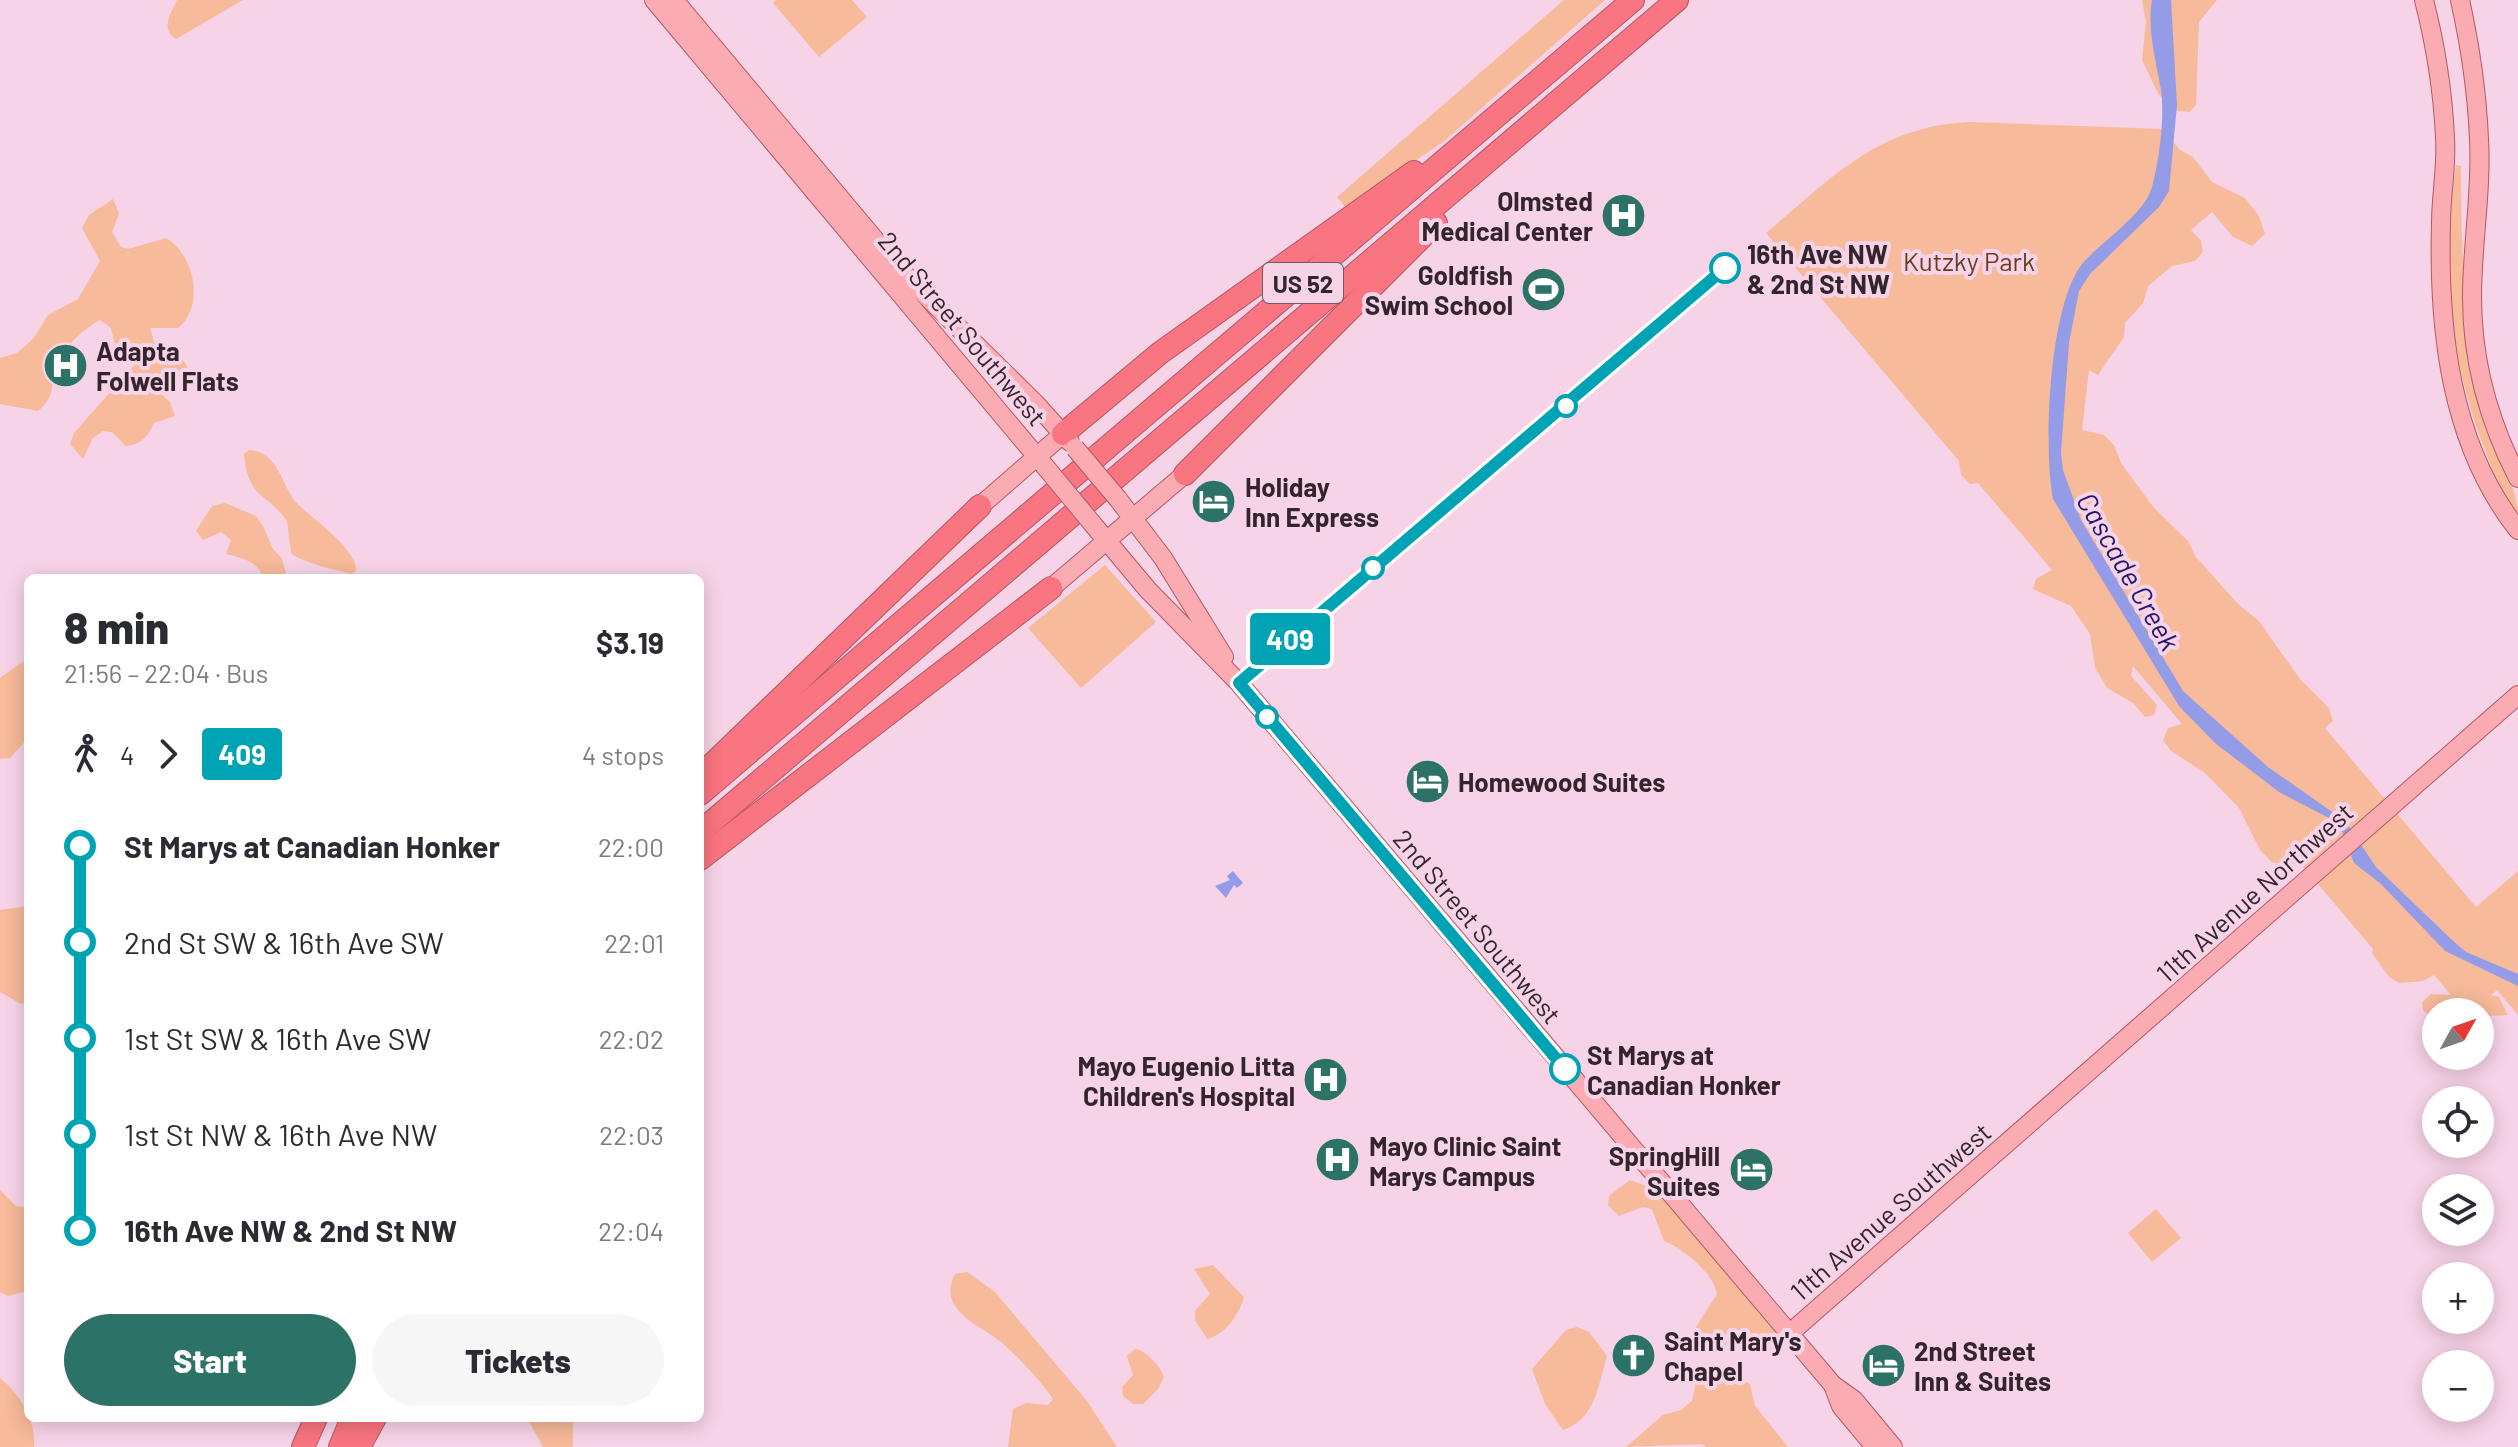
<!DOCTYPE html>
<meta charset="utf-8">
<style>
:root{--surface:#fff;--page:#f7f7f7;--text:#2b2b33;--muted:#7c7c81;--accent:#2c7266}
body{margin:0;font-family:Barlow,sans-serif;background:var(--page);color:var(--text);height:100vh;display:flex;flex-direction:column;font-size:30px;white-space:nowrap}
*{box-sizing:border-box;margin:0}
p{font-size:26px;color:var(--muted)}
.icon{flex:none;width:44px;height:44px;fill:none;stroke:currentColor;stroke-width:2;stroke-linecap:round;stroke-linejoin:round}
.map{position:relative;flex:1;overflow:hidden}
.side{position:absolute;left:24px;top:574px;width:680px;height:848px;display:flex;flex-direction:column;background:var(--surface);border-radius:12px;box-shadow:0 4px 20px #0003}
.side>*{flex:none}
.badge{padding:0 16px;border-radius:6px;font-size:28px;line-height:52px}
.needle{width:52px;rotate:50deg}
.fabs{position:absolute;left:2422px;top:998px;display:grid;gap:16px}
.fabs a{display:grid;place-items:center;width:72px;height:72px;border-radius:50%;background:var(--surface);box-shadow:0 4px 20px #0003;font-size:40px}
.map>.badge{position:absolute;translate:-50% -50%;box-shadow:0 0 0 4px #fff}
.legs{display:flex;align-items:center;gap:12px;height:88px;padding:0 40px;font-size:26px}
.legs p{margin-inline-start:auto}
.headline{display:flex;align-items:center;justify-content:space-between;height:136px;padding:0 40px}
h1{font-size:44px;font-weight:800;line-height:60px}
.button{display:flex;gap:16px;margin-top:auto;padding:16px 40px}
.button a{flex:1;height:92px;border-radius:48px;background:var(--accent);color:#fff;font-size:32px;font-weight:800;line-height:92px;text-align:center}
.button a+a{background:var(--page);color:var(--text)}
ul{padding:0 40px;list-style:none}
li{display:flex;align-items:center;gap:28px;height:96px;font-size:30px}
li i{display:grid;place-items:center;width:12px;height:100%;margin:0 10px;background:currentColor}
li i::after{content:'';width:20px;height:20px;margin:-10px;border:6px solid;border-radius:50%;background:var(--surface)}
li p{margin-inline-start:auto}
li:first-child i{background:linear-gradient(#0000 50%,currentColor 0)}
li:last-child i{background:linear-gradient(currentColor 50%,#0000 0)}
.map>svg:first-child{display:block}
.green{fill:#f7ba9a}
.water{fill:#949ce7}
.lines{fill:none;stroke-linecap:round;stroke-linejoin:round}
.major-casing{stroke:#b45964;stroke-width:20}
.highway-casing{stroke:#b45964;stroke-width:24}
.major{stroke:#fbacb3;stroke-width:18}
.highway{stroke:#f97581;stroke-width:22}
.major-bridge-casing{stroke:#b45964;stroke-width:20;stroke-linecap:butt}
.major-bridge{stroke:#fbacb3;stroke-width:18}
.line-1-casing{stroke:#fff;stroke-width:18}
.line-1{stroke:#00a3b4;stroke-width:12}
.stop-1-dot{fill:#fff;stroke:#00a3b4;stroke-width:4}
.labels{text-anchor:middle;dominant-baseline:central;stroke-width:8;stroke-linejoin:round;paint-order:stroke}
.shield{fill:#f7d3e7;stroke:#6e5965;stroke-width:2}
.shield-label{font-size:24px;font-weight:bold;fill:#33252d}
.poi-label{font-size:26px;font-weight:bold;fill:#33252d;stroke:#f7d3e7;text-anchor:start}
.stop-label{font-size:26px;font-weight:bold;fill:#33252d;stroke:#f7d3e7;text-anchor:start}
.park-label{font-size:26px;fill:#6d3a1c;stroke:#f7d3e7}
.street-label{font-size:26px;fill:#33252d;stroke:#f7d3e7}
.water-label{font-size:28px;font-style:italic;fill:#22176e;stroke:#f7d3e7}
</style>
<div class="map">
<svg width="2518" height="1447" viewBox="0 0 2518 1447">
<rect width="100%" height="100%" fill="#f7d3e7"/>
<!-- green -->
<g class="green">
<path d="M177,0H243L176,39C160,29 171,13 177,0Z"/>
<polygon points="776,0 852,0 867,17 819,57 773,3"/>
<polygon points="1564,0 1605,0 1443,142 1346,208 1337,197"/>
<polygon points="2142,0 2217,0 2199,22 2196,105 2190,112 2172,110 2158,93 2142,60 2146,22"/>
<path d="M1972,122L2163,129L2180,150L2193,157L2212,182L2245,198L2259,216L2265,234L2252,246L2233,237L2212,212L2191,230L2201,241L2203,252L2195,261L2172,266L2148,286L2143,303L2125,323L2124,337L2098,375L2089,370L2082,430L2104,435L2114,445L2121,463L2154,508L2188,541L2195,556L2239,605L2258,620L2300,679L2329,708L2333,721L2325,728L2476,907L2518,871V1015L2497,990L2491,995L2499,997L2508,1015L2488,1016L2480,1027V1012H2436V1022L2423,1010L2422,1002L2431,994L2451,995L2434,975L2423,981L2399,983L2389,977L2372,953L2373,949L2300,863L2286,866L2272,862L2260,850L2239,808L2205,773L2171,751L2163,740L2168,728L2182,724L2133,666L2131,676L2157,705L2154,715L2145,717L2133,703L2107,688L2095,667L2090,634L2071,606L2033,589L2036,579L2052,570L1978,483L1970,484L1961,475L1959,461L1766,233C1833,177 1879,125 1972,122Z"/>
<path d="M2456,165L2461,166C2461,253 2464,338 2484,423C2492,454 2518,483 2518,515C2501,495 2494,474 2485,450C2449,358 2441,262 2456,165Z"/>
<path d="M113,199L119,214L112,232L121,247L128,249L166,238C195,255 205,306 178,328H150L154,342C173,350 191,359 190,382L182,384L161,377L154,380L153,387L170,402L175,416L154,423C148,436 141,445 126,446L112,432L103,431L93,438L83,459L70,444L74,433L136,363L134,357L117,354L111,328L100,320C85,328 61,349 56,366C51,384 55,398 38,411L0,404V358L17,353L34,338L48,315L78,299L100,261L82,228L89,215Z"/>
<path d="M249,450C281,451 281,491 301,507C315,520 358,551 356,571L351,574C336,570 300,562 291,553L287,521C265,490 249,501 244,454Z"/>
<path d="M225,503L256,516L263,526L273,549L282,558L287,578H263C258,561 242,558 226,554L231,540L221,532L203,540L196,531L212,506Z"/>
<polygon points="1105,565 1156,622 1081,688 1028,628"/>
<polygon points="28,658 28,738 10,758 0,759 0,678"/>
<polygon points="28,906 28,1003 21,1004 0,992 0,910"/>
<path d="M1630,1180L1666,1193L1773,1324L1780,1344L1777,1352C1765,1356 1763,1347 1753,1346C1734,1343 1702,1353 1696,1327L1717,1294C1714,1274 1683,1248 1664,1241L1652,1209L1643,1207L1619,1216L1608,1205L1609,1196Z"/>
<polygon points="0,1190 16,1206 28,1207 28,1291 8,1296 0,1292"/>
<polygon points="2156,1209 2181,1238 2152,1262 2128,1233"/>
<path d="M1213,1265L1244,1297C1239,1315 1226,1334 1207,1339L1195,1320V1311L1210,1294L1194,1269Z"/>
<path d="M967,1272L995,1292L1087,1401L1117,1447H1008L1013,1409L1026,1403L1048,1405L1053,1399C1044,1384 1011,1349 997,1339C975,1323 937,1308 955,1274Z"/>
<path d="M1577,1327L1589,1332L1607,1356C1598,1385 1596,1419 1563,1430L1545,1404L1532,1369L1566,1330Z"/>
<path d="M1135,1349C1147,1351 1160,1366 1164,1377L1158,1389L1143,1404H1133L1123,1396L1122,1387L1133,1375L1127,1356Z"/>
<polygon points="1709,1366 1750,1384 1755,1406 1788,1447 1707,1447 1701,1444 1626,1447 1663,1415 1681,1410 1692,1401 1699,1368"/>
<path d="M0,1378C20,1394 36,1421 34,1447H0Z"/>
<polygon points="527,1418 573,1418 573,1447 543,1447"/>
</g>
<!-- water -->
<g class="water">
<path d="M2152,0H2171L2177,105L2169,191L2159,207L2090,274L2079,291L2069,343L2061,453L2063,470L2081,520L2183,691L2268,767L2345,821L2376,867L2451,939L2466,952L2518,974V986L2445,951L2381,884L2354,863L2341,829L2333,820L2279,792L2215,743L2179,706L2053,499C2043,448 2049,303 2083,263C2102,241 2145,214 2152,187C2159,160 2165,118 2161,90C2156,61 2147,30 2152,0Z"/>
<polygon points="1233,871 1243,883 1237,888 1234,885 1226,898 1215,886 1230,880 1227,876"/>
</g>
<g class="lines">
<defs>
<g id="major">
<polyline points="654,0 1048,470"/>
<polyline points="674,0 902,272 1035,403 1070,442"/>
<path d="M2424,0C2435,43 2443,93 2445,138C2447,166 2441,195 2441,223C2438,329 2450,444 2518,530"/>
<path d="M2460,0C2470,45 2477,92 2479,139C2482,191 2472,244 2472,297C2472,361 2489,422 2518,478"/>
<polyline points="1118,499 1163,558 1224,657"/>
<polyline points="980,506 1063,434"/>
<polyline points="1091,522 1148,590 1239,683 1833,1385 1854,1400 1893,1447"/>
<polyline points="1051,588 1185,474"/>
<polyline points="1790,1333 2518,695"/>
<polyline points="1833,1385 1841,1406 1875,1447"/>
</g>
<g id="highway">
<polyline points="1063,434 1160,353 1414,172"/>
<polyline points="1185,474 1436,223"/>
<polyline points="700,776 980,506"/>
<polyline points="700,794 1633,0"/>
<polyline points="700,832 1677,0"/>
<polyline points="700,859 1051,588"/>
<polyline points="303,1447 316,1418"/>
<polyline points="340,1447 352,1418"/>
<polyline points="359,1447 375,1418"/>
</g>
</defs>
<!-- major casing -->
<use href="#major" class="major-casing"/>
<!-- highway casing -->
<use href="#highway" class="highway-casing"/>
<!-- major -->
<use href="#major" class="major"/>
<!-- highway -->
<use href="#highway" class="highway"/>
<defs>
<g id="major-bridge">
<polyline points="1075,448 1118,499"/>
<polyline points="1048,470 1091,522"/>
</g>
</defs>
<!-- major-bridge casing -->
<use href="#major-bridge" class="major-bridge-casing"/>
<!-- major-bridge -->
<use href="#major-bridge" class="major-bridge"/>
</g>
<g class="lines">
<defs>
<polyline id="line-1" points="1565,1069 1239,683 1725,268"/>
</defs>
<!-- line-1 casing -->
<use href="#line-1" class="line-1-casing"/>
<!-- line-1 -->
<use href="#line-1" class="line-1"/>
</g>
<!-- icons -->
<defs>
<symbol id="hospital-disc" viewBox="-11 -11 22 22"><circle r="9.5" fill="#2c7266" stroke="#f7d3e7"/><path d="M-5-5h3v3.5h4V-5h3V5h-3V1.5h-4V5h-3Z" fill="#fff"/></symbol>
<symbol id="stadium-disc" viewBox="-11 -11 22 22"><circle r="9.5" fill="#2c7266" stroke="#f7d3e7"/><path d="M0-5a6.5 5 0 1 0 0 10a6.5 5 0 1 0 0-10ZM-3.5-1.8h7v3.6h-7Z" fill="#fff"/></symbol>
<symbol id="hotel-disc" viewBox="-11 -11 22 22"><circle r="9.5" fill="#2c7266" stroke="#f7d3e7"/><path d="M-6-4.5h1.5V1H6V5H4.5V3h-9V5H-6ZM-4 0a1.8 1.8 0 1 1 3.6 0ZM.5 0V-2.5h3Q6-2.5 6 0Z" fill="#fff"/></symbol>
<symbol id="church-disc" viewBox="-11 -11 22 22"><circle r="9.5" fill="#2c7266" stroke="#f7d3e7"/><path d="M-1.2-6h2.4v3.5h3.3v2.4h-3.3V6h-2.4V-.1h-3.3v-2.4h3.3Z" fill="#fff"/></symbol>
</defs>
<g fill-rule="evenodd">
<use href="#hospital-disc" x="1598" y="190" width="51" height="51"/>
<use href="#stadium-disc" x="1518" y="264" width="51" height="51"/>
<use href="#hospital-disc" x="40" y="340" width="51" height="51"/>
<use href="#hotel-disc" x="1188" y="476" width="51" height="51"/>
<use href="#hotel-disc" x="1402" y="756" width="51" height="51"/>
<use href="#hospital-disc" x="1300" y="1054" width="51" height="51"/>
<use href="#hospital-disc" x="1312" y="1134" width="51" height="51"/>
<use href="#hotel-disc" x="1726" y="1144" width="51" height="51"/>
<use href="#church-disc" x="1608" y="1330" width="51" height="51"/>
<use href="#hotel-disc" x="1858" y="1340" width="51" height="51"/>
</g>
<!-- markers -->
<g class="stop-1-dot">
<circle cx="1725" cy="268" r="14"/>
<circle cx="1566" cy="406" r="10"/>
<circle cx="1373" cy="568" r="10"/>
<circle cx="1267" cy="717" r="10"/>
<circle cx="1565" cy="1069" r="14"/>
</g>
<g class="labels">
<!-- shield labels -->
<rect class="shield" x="1263" y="263" width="80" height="40" rx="6"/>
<g class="shield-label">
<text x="1303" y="283">US 52</text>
</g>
<!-- poi labels -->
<g class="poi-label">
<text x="1593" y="200" text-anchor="end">Olmsted<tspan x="1593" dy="30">Medical Center</tspan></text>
<text x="1513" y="274" text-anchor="end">Goldfish<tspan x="1513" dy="30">Swim School</tspan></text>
<text x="96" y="350">Adapta<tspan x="96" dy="30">Folwell Flats</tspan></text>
<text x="1245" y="486">Holiday<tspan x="1245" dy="30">Inn Express</tspan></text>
<text x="1458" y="781">Homewood Suites</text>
<text x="1295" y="1065" text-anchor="end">Mayo Eugenio Litta<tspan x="1295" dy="30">Children's Hospital</tspan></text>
<text x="1369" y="1145">Mayo Clinic Saint<tspan x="1369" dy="30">Marys Campus</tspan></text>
<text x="1720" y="1155" text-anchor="end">SpringHill<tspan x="1720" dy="30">Suites</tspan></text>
<text x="1664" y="1340">Saint Mary's<tspan x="1664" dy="30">Chapel</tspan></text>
<text x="1914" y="1350">2nd Street<tspan x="1914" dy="30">Inn &amp; Suites</tspan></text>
</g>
<!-- stop labels -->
<g class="stop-label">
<text x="1747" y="253">16th Ave NW<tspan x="1747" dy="30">&amp; 2nd St NW</tspan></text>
<text x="1587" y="1054">St Marys at<tspan x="1587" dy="30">Canadian Honker</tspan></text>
</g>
<!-- park labels -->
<g class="park-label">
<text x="1969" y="260">Kutzky Park</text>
</g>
<!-- street labels -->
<g class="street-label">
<text transform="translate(963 328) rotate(50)">2nd Street Southwest</text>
<text transform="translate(2254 892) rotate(-42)">11th Avenue Northwest</text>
<text transform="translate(1478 926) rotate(50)">2nd Street Southwest</text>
<text transform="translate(1890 1211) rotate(-41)">11th Avenue Southwest</text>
</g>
<!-- water labels -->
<g class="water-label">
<text transform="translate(2129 571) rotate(60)">Cascade Creek</text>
</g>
</g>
</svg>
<div class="fabs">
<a><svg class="needle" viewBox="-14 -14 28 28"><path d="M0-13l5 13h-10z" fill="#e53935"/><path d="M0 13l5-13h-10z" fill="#7c7c81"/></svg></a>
<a><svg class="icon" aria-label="locate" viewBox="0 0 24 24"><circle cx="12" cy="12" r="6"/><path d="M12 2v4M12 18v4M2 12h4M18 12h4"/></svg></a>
<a><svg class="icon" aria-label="layers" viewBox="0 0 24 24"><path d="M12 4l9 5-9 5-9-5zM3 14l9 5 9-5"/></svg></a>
<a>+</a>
<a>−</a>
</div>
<b class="badge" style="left:1290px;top:639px;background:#00a3b4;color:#fff">409</b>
<section class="side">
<div class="headline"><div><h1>8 min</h1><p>21:56 – 22:04 · Bus</p></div><b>$3.19</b></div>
<div class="legs"><svg class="icon" aria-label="walk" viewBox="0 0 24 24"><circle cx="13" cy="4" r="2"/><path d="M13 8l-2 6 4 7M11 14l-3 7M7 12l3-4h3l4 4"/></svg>4<svg class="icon" aria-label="forward" viewBox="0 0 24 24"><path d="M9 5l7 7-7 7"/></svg><b class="badge" style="background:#00a3b4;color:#fff">409</b><p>4 stops</p></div>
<ul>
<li><i style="color:#00a3b4"></i><b>St Marys at Canadian Honker</b><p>22:00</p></li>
<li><i style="color:#00a3b4"></i><span>2nd St SW &amp; 16th Ave SW</span><p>22:01</p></li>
<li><i style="color:#00a3b4"></i><span>1st St SW &amp; 16th Ave SW</span><p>22:02</p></li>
<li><i style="color:#00a3b4"></i><span>1st St NW &amp; 16th Ave NW</span><p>22:03</p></li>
<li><i style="color:#00a3b4"></i><b>16th Ave NW &amp; 2nd St NW</b><p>22:04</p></li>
</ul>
<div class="button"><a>Start</a><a>Tickets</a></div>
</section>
</div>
